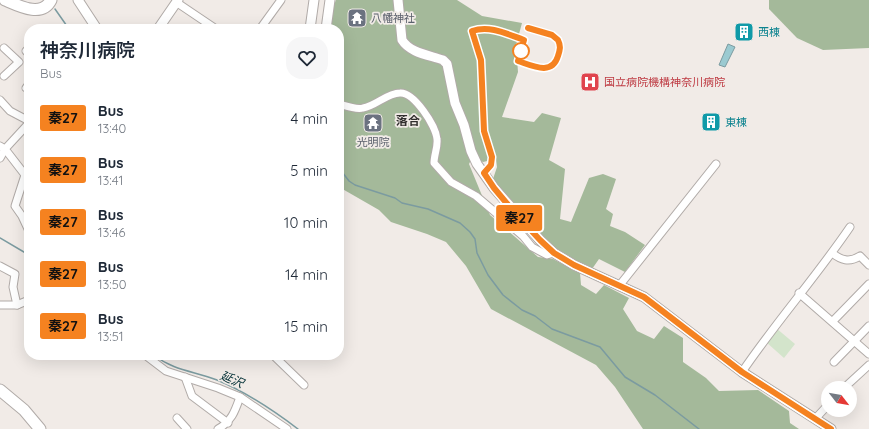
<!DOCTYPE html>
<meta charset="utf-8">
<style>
:root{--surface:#fff;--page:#f6f6f7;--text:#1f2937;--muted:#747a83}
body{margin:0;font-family:Quicksand,"Noto Sans JP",sans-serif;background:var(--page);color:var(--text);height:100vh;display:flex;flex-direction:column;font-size:15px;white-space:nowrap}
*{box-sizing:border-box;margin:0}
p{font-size:13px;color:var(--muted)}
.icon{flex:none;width:22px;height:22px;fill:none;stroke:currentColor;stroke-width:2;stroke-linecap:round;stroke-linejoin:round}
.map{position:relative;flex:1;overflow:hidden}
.panel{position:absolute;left:24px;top:24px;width:320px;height:336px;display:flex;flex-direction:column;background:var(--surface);border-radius:16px;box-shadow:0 4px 16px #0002}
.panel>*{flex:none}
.badge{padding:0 8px;border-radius:3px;font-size:14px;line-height:26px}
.needle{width:26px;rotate:121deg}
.controls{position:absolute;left:821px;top:381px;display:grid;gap:8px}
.controls a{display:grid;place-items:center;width:36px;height:36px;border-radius:50%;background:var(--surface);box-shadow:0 4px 16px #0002;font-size:20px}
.map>.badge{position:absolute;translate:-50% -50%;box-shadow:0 0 0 2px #fff}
.round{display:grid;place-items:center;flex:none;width:42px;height:42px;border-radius:16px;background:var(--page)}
.headline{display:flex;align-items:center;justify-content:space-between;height:68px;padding:0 16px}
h1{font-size:19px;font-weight:600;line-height:30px}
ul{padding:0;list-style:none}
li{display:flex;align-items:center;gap:12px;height:52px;padding:0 16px}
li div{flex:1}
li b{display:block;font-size:15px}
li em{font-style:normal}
li .badge{min-width:44px;font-weight:700;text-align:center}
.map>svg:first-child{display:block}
.green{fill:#d3e4cb}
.forest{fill:#a4b99a}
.water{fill:#9bcad1;stroke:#7b9ba0}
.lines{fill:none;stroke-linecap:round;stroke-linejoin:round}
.stream{stroke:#7b9ba0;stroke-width:1.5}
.minor-casing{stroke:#b1aba8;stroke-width:9}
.tertiary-casing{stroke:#b1aba8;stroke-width:11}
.primary-casing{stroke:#b1aba8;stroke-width:13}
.minor{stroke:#fff;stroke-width:7}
.tertiary{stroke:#fff;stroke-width:9}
.primary{stroke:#fff;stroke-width:11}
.line-casing{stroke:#fff;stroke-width:9}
.line{stroke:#f58220;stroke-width:6}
.stop-dot{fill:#fff;stroke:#f58220;stroke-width:2}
.labels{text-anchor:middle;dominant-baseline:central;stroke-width:3.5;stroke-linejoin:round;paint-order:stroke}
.worship-label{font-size:11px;fill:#5b616d;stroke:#f1ebe7;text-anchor:start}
.culture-label{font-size:11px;fill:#0d838f;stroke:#f1ebe7;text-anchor:start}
.health-label{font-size:11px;fill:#be3a42;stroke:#f1ebe7;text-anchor:start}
.neighbourhood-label{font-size:12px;font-weight:bold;fill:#302e2d;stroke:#f1ebe7}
.water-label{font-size:12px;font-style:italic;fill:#002f35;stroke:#f1ebe7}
</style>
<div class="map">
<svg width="869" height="429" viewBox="0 0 869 429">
<rect width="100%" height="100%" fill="#f1ebe7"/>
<!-- green -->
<polygon class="green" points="776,328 795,344 784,358 766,342"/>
<!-- forest -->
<g class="forest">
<polygon points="336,0 457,0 482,16 522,23 516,45 518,72 502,117 534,122 542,113 561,118 549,160 565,169 560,219 571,222 589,178 603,174 616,179 606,209 613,214 610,226 625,232 645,245 625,272 599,259 592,269 551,247 497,185 493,179 497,167 496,159 483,162 473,156 469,164 490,215 538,257 553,259 580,273 581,285 596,294 604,285 629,298 623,309 637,331 654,339 664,326 683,338 683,362 706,378 719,391 758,390 789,411 790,423 799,429 643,429 615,387 596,365 491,309 466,266 446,242 427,234 391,222 379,210 339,187 339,87 343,62 339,58 339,29 332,29 331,12"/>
<polygon points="769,0 869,0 869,48 823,50 797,38 769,9"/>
</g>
<!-- water -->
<polygon class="water" points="728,44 735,47 725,67 719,65"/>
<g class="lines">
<!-- stream -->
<g class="stream">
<polyline points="55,9 69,29"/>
<polyline points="339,168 349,181 355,185 395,198 402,203 428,209 460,223 470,232 475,239 477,253 488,275 503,295 522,310 535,316 552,329 600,347 625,377 655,395 699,429"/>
<polyline points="0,238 29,255"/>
<path d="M154,355C174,371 194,371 217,380C246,392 273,410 298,429"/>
</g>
<defs>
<g id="minor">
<polyline points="176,2 216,29"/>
<polyline points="260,29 281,0"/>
<polyline points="4,48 19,62 4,76"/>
<polyline points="29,48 26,51 29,54"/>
<polyline points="26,88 29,84"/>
<polyline points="0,100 10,111 29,121"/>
<path d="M339,104C346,106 356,110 363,108C376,106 387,93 400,93C414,92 436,126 437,139C438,147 434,155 434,163L451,182L476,196L523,236L532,247L547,255L554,253"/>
<polyline points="29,123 5,149 29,180"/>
<polyline points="0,146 5,149 0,158"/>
<polyline points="25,175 15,206 22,216 29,231"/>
<path d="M832,253C841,260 849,263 860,256L869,265"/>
<polyline points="0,266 15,274 13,287 17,305"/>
<polyline points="619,286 716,164"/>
<polyline points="799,293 869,354"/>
<polyline points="0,305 17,305 29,300"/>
<polyline points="833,321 869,284"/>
<polyline points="145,355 166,371 218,388 240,397 287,429"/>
<polyline points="273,355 304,385"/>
<polyline points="834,362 869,326"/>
<path d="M742,372C776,322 816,277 850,227"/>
<polyline points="185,377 192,396 228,423"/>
<polyline points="844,388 869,365"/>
<polyline points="177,418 187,429"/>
<polyline points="815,419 828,405"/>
<path d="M218,429C232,421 235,411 240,397"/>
</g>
<g id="tertiary">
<polyline points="78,0 97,29"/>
<path d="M398,0L402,40C410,53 429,55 443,60L447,64L455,103L464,125L471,151L477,164L494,188L540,240L554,253L574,265L644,297L742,372L831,429"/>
<polyline points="158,29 178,0"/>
<polyline points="310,29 314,0"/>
<polyline points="326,29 330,0"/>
</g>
<g id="primary">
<path d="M5,0C19,6 42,18 51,0"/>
<polyline points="0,390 24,410 40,429"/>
</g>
</defs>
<!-- minor casing -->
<use href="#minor" class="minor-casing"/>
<!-- tertiary casing -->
<use href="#tertiary" class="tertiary-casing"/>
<!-- primary casing -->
<use href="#primary" class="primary-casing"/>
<!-- minor -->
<use href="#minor" class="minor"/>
<!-- tertiary -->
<use href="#tertiary" class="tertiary"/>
<!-- primary -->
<use href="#primary" class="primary"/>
</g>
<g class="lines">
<defs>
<path id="line" d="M528,28L552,35L558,40C561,46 560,50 558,56C552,76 533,66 518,61L524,40C507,34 490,25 472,31L481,60L484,131L492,157L491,165L484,173L494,188L514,212L540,240L554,253L574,265L644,297L742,372L831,429"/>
</defs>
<!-- line casing -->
<use href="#line" class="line-casing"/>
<!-- line -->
<use href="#line" class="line"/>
</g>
<!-- icons -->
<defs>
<symbol id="temple-square" viewBox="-11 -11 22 22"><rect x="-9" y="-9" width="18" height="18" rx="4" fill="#6b7280" stroke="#f1ebe7"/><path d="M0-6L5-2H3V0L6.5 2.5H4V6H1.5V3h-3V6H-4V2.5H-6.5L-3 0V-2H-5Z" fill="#fff"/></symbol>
<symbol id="building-square" viewBox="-11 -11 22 22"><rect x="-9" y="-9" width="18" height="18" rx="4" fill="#0f9aa8" stroke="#f1ebe7"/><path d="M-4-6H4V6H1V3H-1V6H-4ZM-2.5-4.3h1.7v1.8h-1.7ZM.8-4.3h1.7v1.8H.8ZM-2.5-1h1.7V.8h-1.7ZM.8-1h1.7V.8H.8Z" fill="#fff"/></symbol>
<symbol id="hospital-square" viewBox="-11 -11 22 22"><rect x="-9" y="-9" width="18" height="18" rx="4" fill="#e0444e" stroke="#f1ebe7"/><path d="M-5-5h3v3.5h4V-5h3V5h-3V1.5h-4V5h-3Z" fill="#fff"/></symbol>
</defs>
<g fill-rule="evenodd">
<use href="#temple-square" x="346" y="7" width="22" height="22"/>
<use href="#building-square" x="733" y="21" width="22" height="22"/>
<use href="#hospital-square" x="579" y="71" width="22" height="22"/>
<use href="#building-square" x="700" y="111" width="22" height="22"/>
<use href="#temple-square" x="362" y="112" width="22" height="22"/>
</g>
<!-- markers -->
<circle class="stop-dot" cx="521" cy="51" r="8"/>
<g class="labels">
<!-- worship labels -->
<g class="worship-label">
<text x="371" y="18">八幡神社</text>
<text x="373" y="142" text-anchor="middle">光明院</text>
</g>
<!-- culture labels -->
<g class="culture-label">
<text x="758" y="32">西棟</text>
<text x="725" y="122">東棟</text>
</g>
<!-- health labels -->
<g class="health-label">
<text x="604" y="82">国立病院機構神奈川病院</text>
</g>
<!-- neighbourhood labels -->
<g class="neighbourhood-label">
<text x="408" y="120">落合</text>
</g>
<!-- water labels -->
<g class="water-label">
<text transform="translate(232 379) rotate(23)">延沢</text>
</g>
</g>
</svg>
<div class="controls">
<a><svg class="needle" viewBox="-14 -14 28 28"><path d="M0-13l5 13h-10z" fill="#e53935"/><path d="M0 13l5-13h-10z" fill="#747a83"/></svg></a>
</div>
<b class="badge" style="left:519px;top:218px;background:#f58220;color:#111">秦27</b>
<section class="panel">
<div class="headline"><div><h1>神奈川病院</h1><p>Bus</p></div><a class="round"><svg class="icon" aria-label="heart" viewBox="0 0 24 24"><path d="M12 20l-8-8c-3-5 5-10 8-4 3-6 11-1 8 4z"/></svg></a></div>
<ul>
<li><span class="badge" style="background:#f58220;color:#111">秦27</span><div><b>Bus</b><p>13:40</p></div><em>4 min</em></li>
<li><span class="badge" style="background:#f58220;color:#111">秦27</span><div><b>Bus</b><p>13:41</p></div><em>5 min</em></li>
<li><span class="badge" style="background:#f58220;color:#111">秦27</span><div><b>Bus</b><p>13:46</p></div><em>10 min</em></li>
<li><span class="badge" style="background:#f58220;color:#111">秦27</span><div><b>Bus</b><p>13:50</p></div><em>14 min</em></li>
<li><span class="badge" style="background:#f58220;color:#111">秦27</span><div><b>Bus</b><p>13:51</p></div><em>15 min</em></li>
</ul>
</section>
</div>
